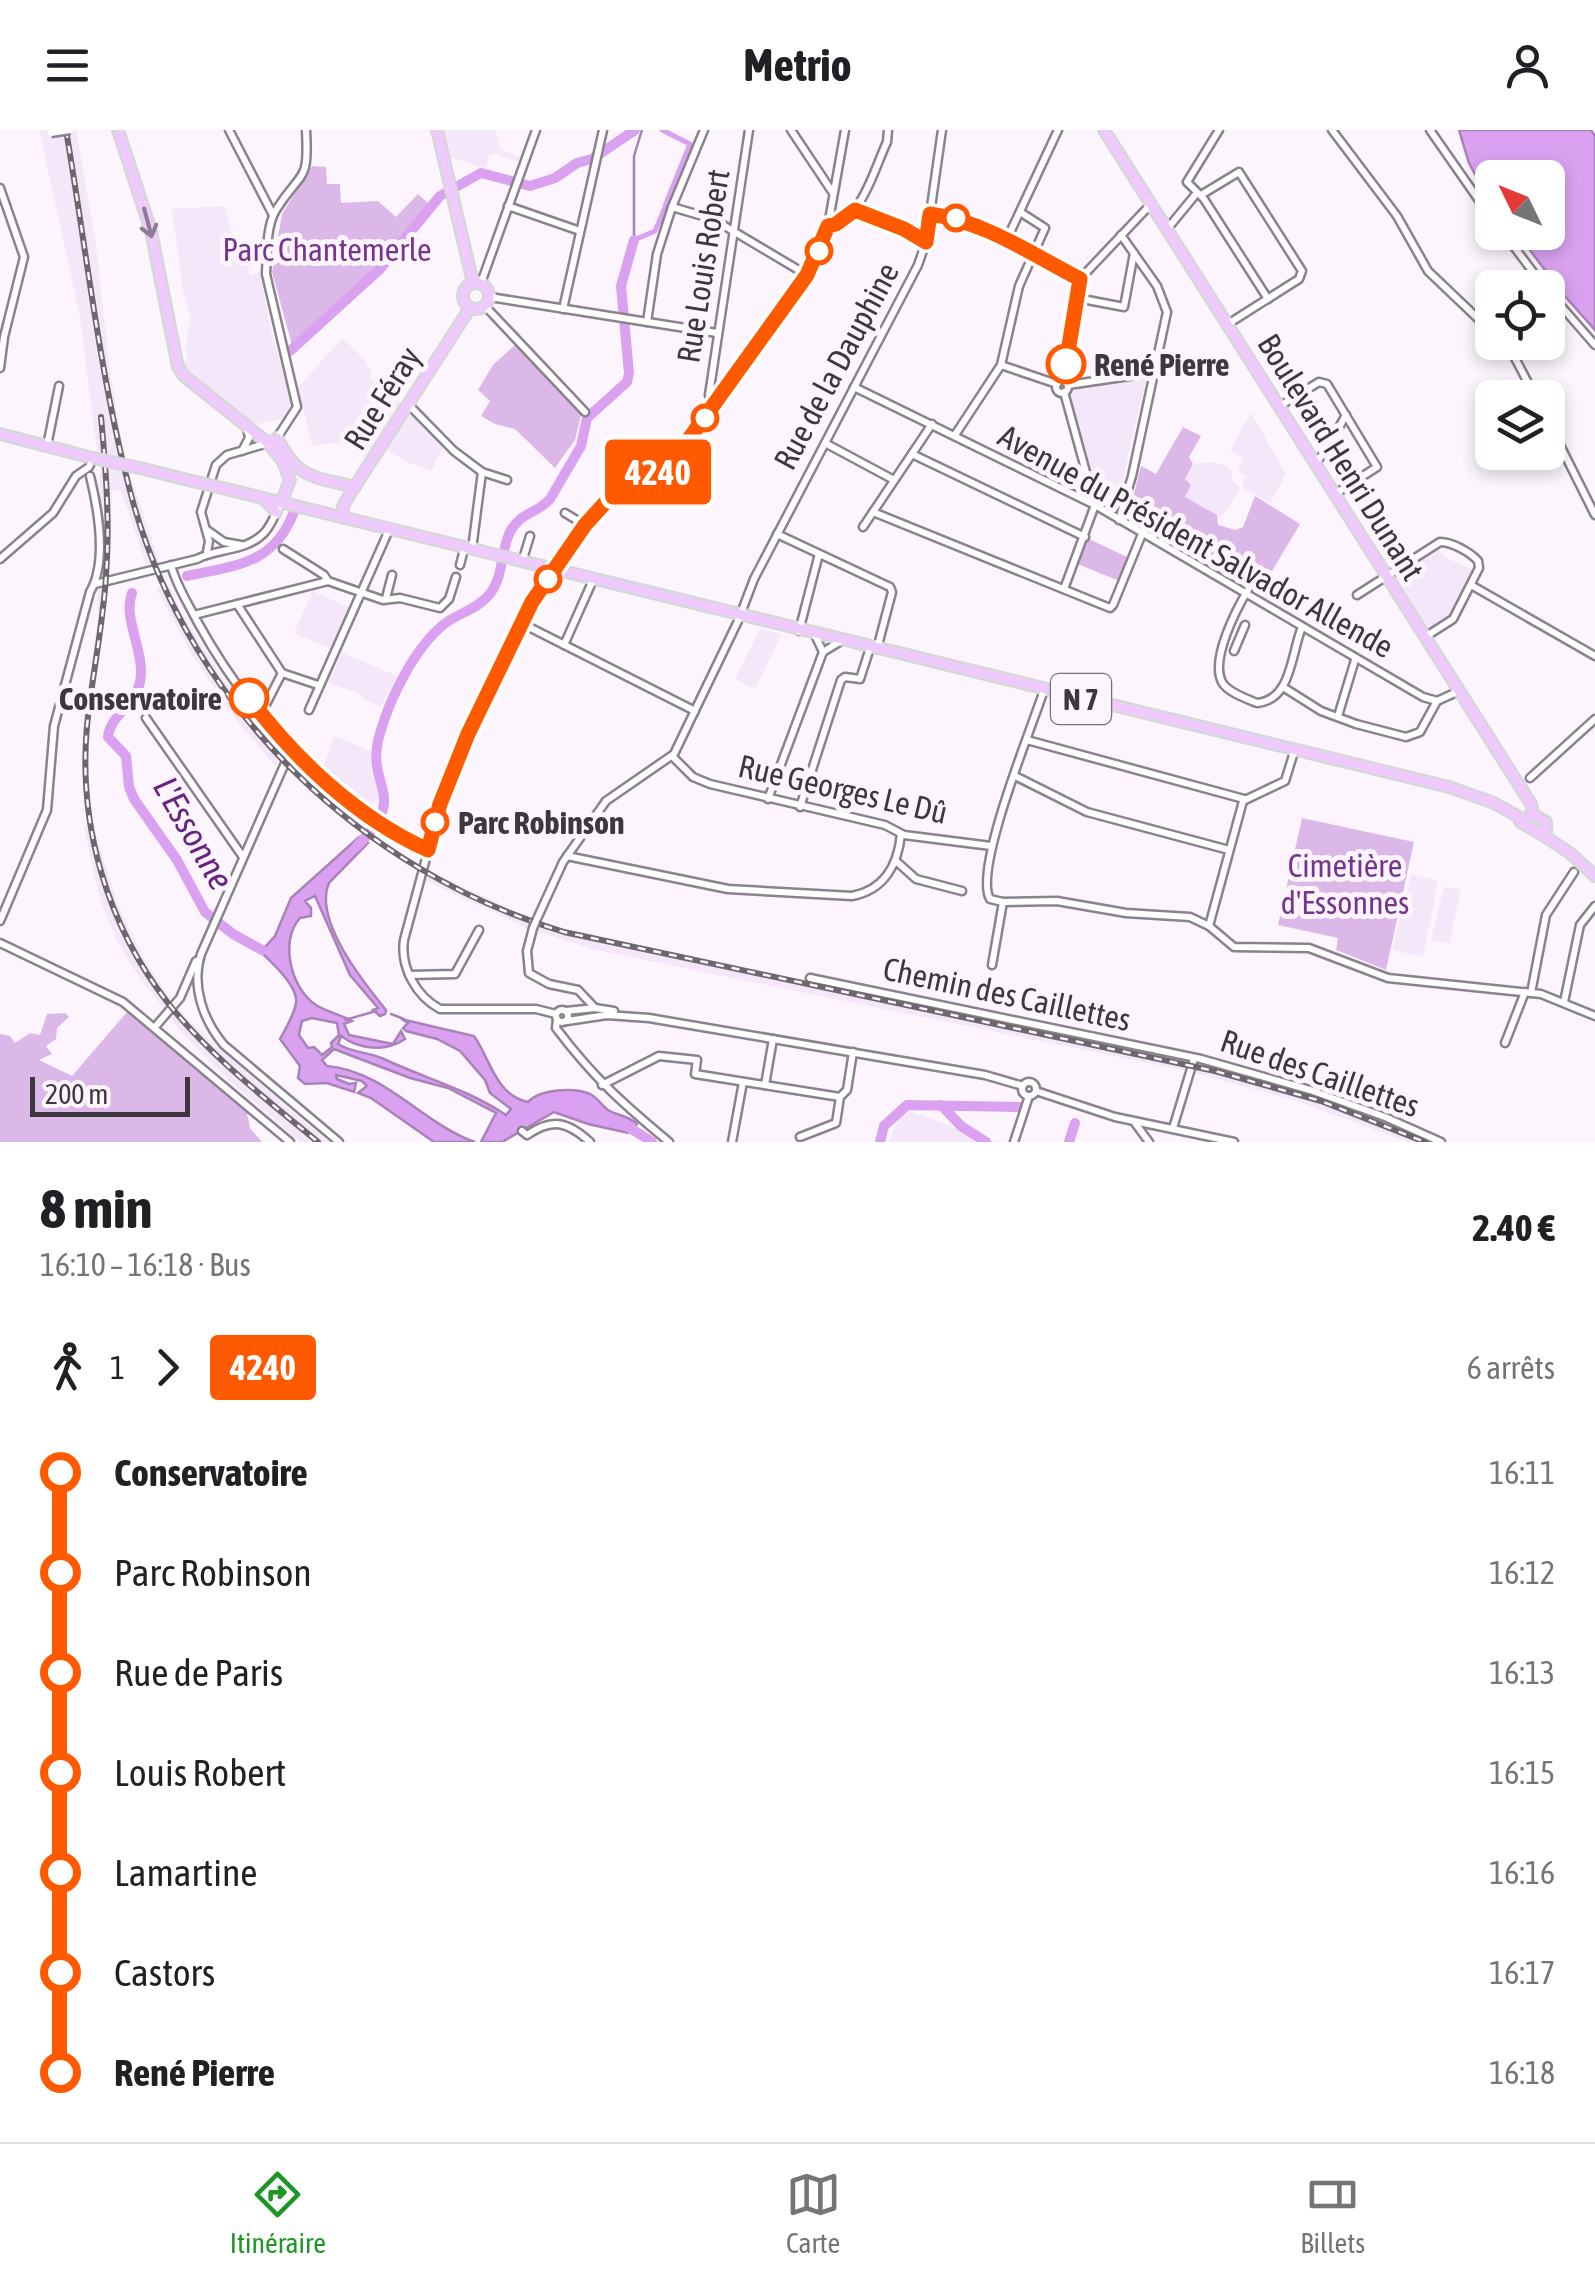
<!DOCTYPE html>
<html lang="fr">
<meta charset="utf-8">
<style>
:root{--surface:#fff;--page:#f6f6f6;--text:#202124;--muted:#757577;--line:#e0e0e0;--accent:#1e9626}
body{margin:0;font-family:"Asap Condensed",sans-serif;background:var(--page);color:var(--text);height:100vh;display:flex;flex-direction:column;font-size:38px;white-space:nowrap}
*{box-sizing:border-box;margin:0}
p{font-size:32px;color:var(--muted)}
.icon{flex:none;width:55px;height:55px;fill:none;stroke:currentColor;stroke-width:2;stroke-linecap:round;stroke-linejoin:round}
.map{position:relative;height:1012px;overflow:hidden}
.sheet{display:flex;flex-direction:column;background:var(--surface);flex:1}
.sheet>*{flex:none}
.badge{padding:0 20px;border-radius:8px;font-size:35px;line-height:65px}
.needle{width:65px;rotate:313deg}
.fabs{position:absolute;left:1475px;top:30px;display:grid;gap:20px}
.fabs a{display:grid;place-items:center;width:90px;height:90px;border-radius:15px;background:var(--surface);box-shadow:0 5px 15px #0003;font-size:50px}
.scale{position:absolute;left:30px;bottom:25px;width:160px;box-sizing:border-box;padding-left:10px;border:5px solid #3c383d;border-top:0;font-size:28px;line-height:35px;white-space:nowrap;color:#3c383d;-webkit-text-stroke:8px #fcf5fe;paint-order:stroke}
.map>.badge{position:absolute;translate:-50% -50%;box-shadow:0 0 0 5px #fff}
.legs{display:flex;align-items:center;gap:15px;height:110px;padding:0 40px;font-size:32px}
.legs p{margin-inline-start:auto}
.overview{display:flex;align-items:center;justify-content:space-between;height:170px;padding:0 40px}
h1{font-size:55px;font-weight:700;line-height:75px}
ul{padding:0 40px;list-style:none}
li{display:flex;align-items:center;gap:35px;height:100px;font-size:38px}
li i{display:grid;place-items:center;width:15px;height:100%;margin:0 12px;background:currentColor}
li i::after{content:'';width:25px;height:25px;margin:-12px;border:8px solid;border-radius:50%;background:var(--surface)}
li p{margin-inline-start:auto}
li:first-child i{background:linear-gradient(#0000 50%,currentColor 0)}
li:last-child i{background:linear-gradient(currentColor 50%,#0000 0)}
header{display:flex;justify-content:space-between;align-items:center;height:130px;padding:0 40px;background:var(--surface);font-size:45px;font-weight:700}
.tab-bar{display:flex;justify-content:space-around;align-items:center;height:140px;border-top:2px solid var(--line);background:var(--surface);font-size:28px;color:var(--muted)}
.tab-bar a{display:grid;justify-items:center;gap:5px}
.tab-bar .current{color:var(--accent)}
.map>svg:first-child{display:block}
.built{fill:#f4e7f9}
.green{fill:#dcb8e9}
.water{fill:#d9a1ef;stroke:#aa82ba;stroke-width:2.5;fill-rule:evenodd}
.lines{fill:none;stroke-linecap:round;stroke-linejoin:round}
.stream{stroke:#aa82ba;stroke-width:2.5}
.canal{stroke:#d9a1ef;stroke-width:5}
.river{stroke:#d9a1ef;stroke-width:10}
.minor-casing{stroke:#8a828d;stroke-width:11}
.major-casing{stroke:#d8d7d8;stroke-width:14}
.minor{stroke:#fff;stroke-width:6}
.major{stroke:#efcafe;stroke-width:9}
.rail-casing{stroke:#6c676d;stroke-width:6}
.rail{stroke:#fcf5fe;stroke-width:2.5;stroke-dasharray:8;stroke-linecap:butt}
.minor-bridge-casing{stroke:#8a828d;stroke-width:11;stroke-linecap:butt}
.major-bridge-casing{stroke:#d8d7d8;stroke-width:14;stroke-linecap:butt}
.minor-bridge{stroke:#fff;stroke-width:6}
.major-bridge{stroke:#efcafe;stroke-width:9}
.oneway{stroke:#8d7a94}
.line-1-casing{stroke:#fff;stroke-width:22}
.line-1{stroke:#ff5a00;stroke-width:15}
.stop-1-dot{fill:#fff;stroke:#ff5a00;stroke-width:5}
.labels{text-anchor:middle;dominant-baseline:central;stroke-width:10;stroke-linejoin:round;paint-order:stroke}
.shield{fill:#fcf5fe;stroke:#767177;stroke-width:2.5}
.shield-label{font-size:30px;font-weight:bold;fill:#3c383d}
.park-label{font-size:32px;fill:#77348e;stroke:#fcf5fe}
.street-label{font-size:32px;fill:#3c383d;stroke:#fcf5fe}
.stop-label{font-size:32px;font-weight:bold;fill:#3c383d;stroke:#fcf5fe;text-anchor:start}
.water-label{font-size:35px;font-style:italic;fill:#67247e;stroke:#fcf5fe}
</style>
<header><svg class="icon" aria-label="menu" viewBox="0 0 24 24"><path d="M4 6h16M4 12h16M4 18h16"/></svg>Metrio<svg class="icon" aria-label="person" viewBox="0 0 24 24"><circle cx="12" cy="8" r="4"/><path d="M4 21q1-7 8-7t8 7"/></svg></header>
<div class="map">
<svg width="1595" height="1012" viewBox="0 0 1595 1012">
<rect width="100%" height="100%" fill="#fcf5fe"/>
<!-- built -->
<g class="built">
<polygon points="39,0 76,0 96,114 110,242 125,331 97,323 79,181"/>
<polygon points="442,0 495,0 501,20 520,27 519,32 494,24 489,26 486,39 448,26"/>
<polygon points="225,76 233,108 242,108 250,145 260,142 271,202 293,274 287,287 253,295 187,243 182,231 188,229 185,219 191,186 183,161 172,79"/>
<polygon points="343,208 366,231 364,234 373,241 369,247 402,274 368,328 344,313 312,315 298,257"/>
<polygon points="1146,249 1131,312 1116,381 1099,371 1070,264 1078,258"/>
<polygon points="408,283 411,283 444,316 431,341 407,332 385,319"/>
<polygon points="1251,283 1286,344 1270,373 1244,359 1242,354 1246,346 1238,341 1243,328 1230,320"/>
<polygon points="100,332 129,342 160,434 147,437 121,361 112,360 109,447 101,448"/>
<polygon points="1213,332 1228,337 1232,342 1232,350 1240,358 1221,388 1185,367 1185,350 1193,334"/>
<polygon points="1439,420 1447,428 1473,440 1448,491 1429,502 1394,447"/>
<polygon points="108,454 87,608 89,682 117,772 145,831 173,872 165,880 139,847 118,813 100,770 84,697 87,696 82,636 84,586 98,486 97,460"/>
<polygon points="169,456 184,487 227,555 283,625 275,636 238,592 192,525 156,458"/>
<polygon points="314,458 313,461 350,478 332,519 294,503"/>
<polygon points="760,499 782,504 755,559 735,549"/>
<polygon points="338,521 397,546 381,576 364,570 361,564 328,553 340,528 336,526"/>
<polygon points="334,606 371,621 371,643 381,668 371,674 324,636"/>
<polygon points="428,741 533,789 529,799 425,750"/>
<polygon points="1412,744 1438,751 1423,827 1392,820"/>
<polygon points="1444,757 1461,759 1449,814 1431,810"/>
<polygon points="540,791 580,803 1189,932 1187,941 596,820 536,801"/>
<polygon points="177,878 210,911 328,1012 300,1012 229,950 178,899 170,886"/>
<polygon points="1198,934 1295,959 1434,1012 1408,1012 1294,970 1195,943"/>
<polygon points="905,980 998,1012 889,1012 900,984"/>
</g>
<!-- green -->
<g class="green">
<polygon points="312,36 326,37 327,54 340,54 341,73 378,71 396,87 418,64 430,75 369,145 292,215 272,142 282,84"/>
<polygon points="516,214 581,285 575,310 555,338 515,299 495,294 481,286 490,271 478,260 493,235"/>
<polygon points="1183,297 1201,306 1189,327 1193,334 1185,349 1191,355 1185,367 1217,385 1218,395 1235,400 1243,397 1255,366 1300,394 1259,463 1151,402 1164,381 1133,367 1141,336 1156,344"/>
<polygon points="1085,407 1131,429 1122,452 1075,433"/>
<polygon points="1302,688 1414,712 1386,840 1336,820 1338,808 1278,795"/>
<polygon points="127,882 247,983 250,998 262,1012 0,1012 0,904 10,906 15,913 30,903 40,905 47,884 65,883 69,887 57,898 56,909 46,916 52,924 39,930 72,946"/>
</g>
<!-- water -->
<g class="water">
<polygon points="1459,0 1591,0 1595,6 1595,200 1563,164 1517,103 1548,102 1548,48 1492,48 1492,76 1469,33"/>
<path d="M359,707L368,713L329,753C313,790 364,853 386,880L385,884L380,886L373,880L378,878L350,845L315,766L305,771L311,778V786L300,788C279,811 291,859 316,875C327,882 342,885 352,891L344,894L349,905L393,914L401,901L405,909C386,922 360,920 341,906L338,914C352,923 369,922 384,929C426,949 465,958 506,985L511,979L490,963L485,950L460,921L437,909L406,901L403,898L408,893L401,889L474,906C490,928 495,965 528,972C540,959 574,957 590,964C598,968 601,975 608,980C618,986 628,985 637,994L628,1003L588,994L554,982L502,1012H481L496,983L448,958L410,948L334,919L322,930L327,936C385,941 423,994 475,1012H434L371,968L358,963L367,956L362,951L336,945L337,949L349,954L356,953L354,962L327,953L305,954L298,948L300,936L280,909C286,898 294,885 296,873C299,855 265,826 253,815L264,818L275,806L291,768ZM312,888L337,893L339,905L331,913L332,917L322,925L314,917L308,918L299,905L302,891Z"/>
</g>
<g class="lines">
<!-- stream -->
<g class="stream">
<polyline points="634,110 634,26 642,0"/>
<polyline points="391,884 404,889"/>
<polyline points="345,890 376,881"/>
</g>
<!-- canal -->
<g class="canal">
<polyline points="662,0 690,14 665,76"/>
<polyline points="634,110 655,101 664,80"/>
</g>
<!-- river -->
<g class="river">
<polyline points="290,221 380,139 440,66 481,43 530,56 555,48 577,33 592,29 635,0"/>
<path d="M187,446C237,435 273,435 294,382"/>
<path d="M132,463C122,489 146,522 140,552C136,575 110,585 108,607L126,626L129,657L134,669L177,730L205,782L233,804L262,820"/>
<path d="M356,717C414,661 361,660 381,600C391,566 415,518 443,495C456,484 476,480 488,466C504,449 500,422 510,402C520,382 537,384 550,369L581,316L587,288L627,252L629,243L621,156L634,110"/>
<polyline points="941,975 961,996 986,1012"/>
<polyline points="624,994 652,1012"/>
<polyline points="880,1012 884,996 907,975 1020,977"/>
<polyline points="1069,1012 1075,993"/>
</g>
<defs>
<g id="minor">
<polyline points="229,0 273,85"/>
<polyline points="791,0 833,63"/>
<polyline points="1219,0 1187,52 1204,69 1268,169"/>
<polyline points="1332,0 1397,86 1428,141 1492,202"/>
<polyline points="1430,0 1492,89"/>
<polyline points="0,58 24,127 4,207 0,238"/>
<polyline points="1201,65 1239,42 1302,141 1299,149 1228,194"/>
<polyline points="508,76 580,101"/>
<polyline points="672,77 713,89 807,145"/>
<polyline points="855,80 904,99 926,112"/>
<path d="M930,84C986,92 1031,124 1080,149"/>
<path d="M828,96C862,91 874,39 887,12L888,0"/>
<polyline points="1168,98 1196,64"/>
<polyline points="1503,102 1545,158"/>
<polyline points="1007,109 1058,0"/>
<polyline points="481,153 536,0"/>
<polyline points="1548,161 1595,215"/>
<polyline points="490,167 717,203"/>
<polyline points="1077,168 1124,177 1134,123"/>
<polyline points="485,176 585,282"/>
<polyline points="563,179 603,0"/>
<polyline points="647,192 657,124 672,77 704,0"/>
<polyline points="1503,212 1515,228 1536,268"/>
<polyline points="1001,235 1057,254"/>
<polyline points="1063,251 1080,149 1151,74"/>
<circle cx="1062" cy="257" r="6"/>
<polyline points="1068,255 1143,244 1154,246"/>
<polyline points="854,257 1095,375 1423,567 1437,571 1459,561"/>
<polyline points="1064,262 1095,375 1064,459"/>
<polyline points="408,274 454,321 482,342 472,419"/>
<polyline points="1280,276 1319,252 1327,254 1377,337 1335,364"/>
<polyline points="713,277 709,265 749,0"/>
<polyline points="1548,291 1595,385"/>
<polyline points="955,305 1001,235 1019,156 1045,98 1020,82"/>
<path d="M277,308L297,277L266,144C267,126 266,96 276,80C302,39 309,54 306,0"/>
<polyline points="825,313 894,350"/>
<polyline points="47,316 59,256"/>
<polyline points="242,321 249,308 247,297"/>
<polyline points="912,324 1085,407"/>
<polyline points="1315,332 1323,325 1346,285"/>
<polyline points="482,342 507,350"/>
<polyline points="873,382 1110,478 1113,475 1142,404"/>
<polyline points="565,383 585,395"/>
<polyline points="1119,390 1132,346 1167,182 1157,156 1121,105"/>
<polyline points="863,397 932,294"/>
<polyline points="207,400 224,412 241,415"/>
<polyline points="777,404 890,457 892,462 877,519"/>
<polyline points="283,419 324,445 328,451 383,470 400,468 440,478 449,469 456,447"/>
<polyline points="207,422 209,411 201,382 216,335 227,325 268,313"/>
<polyline points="0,429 53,383 76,346 89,337 93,329"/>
<polyline points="522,432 530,406"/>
<path d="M171,435C176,455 188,473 197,491C248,584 330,676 428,720"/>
<polyline points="460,435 464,419"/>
<path d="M95,454L197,429C217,418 247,422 265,402C272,394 276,382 281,373"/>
<polyline points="1471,455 1595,526"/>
<path d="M1249,458C1237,478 1210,529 1222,552C1227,562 1247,569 1257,573C1292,570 1291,523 1302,497"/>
<path d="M1357,465L1440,412C1452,412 1470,422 1478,431L1479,438L1453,489L1425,507"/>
<polyline points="386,468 392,445"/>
<polyline points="237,474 282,543"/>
<polyline points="194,485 328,451"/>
<polyline points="521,493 695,581"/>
<polyline points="799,501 819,424"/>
<polyline points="564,515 593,450"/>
<polyline points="1234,521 1245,495"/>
<polyline points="823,522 841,511"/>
<polyline points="282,543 318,555"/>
<polyline points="1283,557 1321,581 1356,594 1406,607 1420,602 1437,571"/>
<path d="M1044,560C1032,597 973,740 990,769L1003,772L1057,771L1126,783L1190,787L1209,796L1234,817L1309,818L1388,848L1541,864L1595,886"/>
<polyline points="309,580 389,400"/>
<polyline points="261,584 282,543"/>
<polyline points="1338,586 1355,530"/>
<polyline points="146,588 243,727"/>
<polyline points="1027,610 1244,669"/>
<path d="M294,621L286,631L201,824C191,856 203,890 224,915L339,1012"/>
<polyline points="672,626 693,647 710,654 885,695 904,705 991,716"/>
<polyline points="1015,646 1087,682 1229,720"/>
<polyline points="1530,648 1595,589"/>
<polyline points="768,669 823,522 815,505"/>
<polyline points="800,677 841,550 845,547 860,549 870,518"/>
<path d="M567,726L728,759L852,766C884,760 898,735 901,704"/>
<polyline points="896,731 916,749 962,761"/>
<path d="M0,791L47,680L54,596L90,462C108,431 98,379 90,346"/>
<polyline points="536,791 563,732 606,671 674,624 738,491 754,449 918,135 926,112 942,0"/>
<polyline points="1209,796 1243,671 1285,651 1294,622"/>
<polyline points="533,798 527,821 529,843 549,854 578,860 595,878"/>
<polyline points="0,813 123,872 290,1012"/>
<polyline points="992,835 1003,772"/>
<polyline points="409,845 455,844 479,800"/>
<polyline points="810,848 1201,929 1310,960 1385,987 1441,1012"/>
<polyline points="1531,863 1546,785 1574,742"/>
<polyline points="1564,872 1580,795 1595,776"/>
<circle cx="562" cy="886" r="6"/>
<polyline points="566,881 595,878 614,881"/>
<path d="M556,884L536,879H440C416,866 400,837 404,810L442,669L468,605L532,472L585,395L604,374L677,327L807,145L828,96L845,0"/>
<path d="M557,890L556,898C593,947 622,973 669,1012"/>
<polyline points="567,891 607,885 649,888 985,945 1023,956"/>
<polyline points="155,897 180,868 196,831"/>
<polyline points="1505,913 1525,862"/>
<circle cx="1029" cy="959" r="7"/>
<polyline points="602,955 659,926 697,930 695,944 840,967 847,960 853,922"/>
<polyline points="765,955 773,909"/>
<polyline points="1036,961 1115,987 1234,1012"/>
<polyline points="1135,993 1149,1012"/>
<polyline points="1173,998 1194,929"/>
<path d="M522,1001L527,1005C552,988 567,991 590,1012"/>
<polyline points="800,1007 836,993 840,967"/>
<polyline points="732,1012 743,952"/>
<polyline points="1014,1012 1029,966"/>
</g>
<g id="major">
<polyline points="118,0 151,101 178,237 184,246 268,313 282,330 290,350 281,373"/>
<polyline points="437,0 473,153"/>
<polyline points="1104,0 1531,674 1533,683"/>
<circle cx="476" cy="166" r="13"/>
<polyline points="0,304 93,328"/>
<path d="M268,313L277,308C299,350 312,346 355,357"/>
<polyline points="140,338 196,352"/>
<polyline points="218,357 1449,657 1494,673 1526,691"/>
<polyline points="264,369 276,382"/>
<polyline points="343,388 343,376 350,364 470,178"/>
<polyline points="1520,692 1541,704 1546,702 1546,692 1531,683"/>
<polyline points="1541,704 1570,723 1595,746"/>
</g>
</defs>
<!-- minor casing -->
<use href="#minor" class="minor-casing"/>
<!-- major casing -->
<use href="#major" class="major-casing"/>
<!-- minor -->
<use href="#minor" class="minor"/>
<!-- major -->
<use href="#major" class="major"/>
<defs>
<g id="rail">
<path d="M66,0C87,123 100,251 133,372C191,578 361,741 564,802L1215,941L1321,971L1425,1012"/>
<path d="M101,287C106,340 110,393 106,446C103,496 92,546 87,596C78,695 107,795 168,873C210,926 266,969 318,1012"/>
</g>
</defs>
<!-- rail casing -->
<use href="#rail" class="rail-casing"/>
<!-- rail -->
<use href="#rail" class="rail"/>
<defs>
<g id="minor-bridge">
<polyline points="51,3 70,0"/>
<polyline points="533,798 536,791"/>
</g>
<g id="major-bridge">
<polyline points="93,328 140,338"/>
<polyline points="196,352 218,357"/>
</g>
</defs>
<!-- minor-bridge casing -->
<use href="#minor-bridge" class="minor-bridge-casing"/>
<!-- major-bridge casing -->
<use href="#major-bridge" class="major-bridge-casing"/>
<!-- minor-bridge -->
<use href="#minor-bridge" class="minor-bridge"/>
<!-- major-bridge -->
<use href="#major-bridge" class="major-bridge"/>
</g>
<!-- one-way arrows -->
<defs><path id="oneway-shaft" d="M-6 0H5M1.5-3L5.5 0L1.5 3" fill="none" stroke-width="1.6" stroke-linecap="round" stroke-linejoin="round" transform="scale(2.5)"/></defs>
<use class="oneway" href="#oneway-shaft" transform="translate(148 93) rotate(75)"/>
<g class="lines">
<defs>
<path id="line-1" d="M249,568C296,630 357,688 428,720L440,674L468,604L532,472L585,395L604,374L676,327L807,145L828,96L836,94L855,80L904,99L926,112L930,84C986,92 1031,124 1080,149L1066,234"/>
</defs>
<!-- line-1 casing -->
<use href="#line-1" class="line-1-casing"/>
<!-- line-1 -->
<use href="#line-1" class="line-1"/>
</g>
<!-- markers -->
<g class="stop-1-dot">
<circle cx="956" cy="88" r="12"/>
<circle cx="819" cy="121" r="12"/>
<circle cx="1066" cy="234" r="18"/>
<circle cx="705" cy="288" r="12"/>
<circle cx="548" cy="449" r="12"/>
<circle cx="249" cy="568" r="18"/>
<circle cx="435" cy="692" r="12"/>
</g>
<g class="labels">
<!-- shield labels -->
<rect class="shield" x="1051" y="544" width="60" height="50" rx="8"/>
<g class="shield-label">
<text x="1081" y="569">N 7</text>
</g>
<!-- park labels -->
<g class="park-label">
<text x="327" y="119">Parc Chantemerle</text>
<text x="1345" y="735">Cimetière<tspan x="1345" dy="37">d'Essonnes</tspan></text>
</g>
<!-- street labels -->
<g class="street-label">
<text transform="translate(703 136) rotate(-81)">Rue Louis Robert</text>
<text transform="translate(836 236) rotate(-62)">Rue de la Dauphine</text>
<text transform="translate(382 268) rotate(-58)">Rue Féray</text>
<text transform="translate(1341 327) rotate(58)">Boulevard Henri Dunant</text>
<text transform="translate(1196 411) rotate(29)">Avenue du Président Salvador Allende</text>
<text transform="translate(843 659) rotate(13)">Rue Georges Le Dû</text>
<text transform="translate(1007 864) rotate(12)">Chemin des Caillettes</text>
<text transform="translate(1320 943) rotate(19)">Rue des Caillettes</text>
</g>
<!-- stop labels -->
<g class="stop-label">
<text x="1094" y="234">René Pierre</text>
<text x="222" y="568" text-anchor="end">Conservatoire</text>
<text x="458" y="692">Parc Robinson</text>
</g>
<!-- water labels -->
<g class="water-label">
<text transform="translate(194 703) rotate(60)">L'Essonne</text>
</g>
</g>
</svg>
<div class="fabs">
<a><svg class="needle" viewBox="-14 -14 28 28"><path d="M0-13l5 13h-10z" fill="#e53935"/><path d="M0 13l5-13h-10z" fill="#757577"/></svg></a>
<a><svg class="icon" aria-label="locate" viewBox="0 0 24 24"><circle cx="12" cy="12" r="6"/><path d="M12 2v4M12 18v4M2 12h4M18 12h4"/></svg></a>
<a><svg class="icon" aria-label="layers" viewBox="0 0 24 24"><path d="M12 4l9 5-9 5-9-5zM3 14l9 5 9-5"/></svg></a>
</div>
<div class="scale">200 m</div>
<b class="badge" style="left:658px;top:342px;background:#ff5a00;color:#fff">4240</b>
</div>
<section class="sheet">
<div class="overview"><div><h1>8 min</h1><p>16:10 – 16:18 · Bus</p></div><b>2.40 €</b></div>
<div class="legs"><svg class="icon" aria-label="walk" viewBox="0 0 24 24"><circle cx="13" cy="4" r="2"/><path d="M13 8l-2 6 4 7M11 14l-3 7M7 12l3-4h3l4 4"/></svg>1<svg class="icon" aria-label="forward" viewBox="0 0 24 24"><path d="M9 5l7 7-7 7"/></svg><b class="badge" style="background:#ff5a00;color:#fff">4240</b><p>6 arrêts</p></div>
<ul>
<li><i style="color:#ff5a00"></i><b>Conservatoire</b><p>16:11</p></li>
<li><i style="color:#ff5a00"></i><span>Parc Robinson</span><p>16:12</p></li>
<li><i style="color:#ff5a00"></i><span>Rue de Paris</span><p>16:13</p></li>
<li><i style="color:#ff5a00"></i><span>Louis Robert</span><p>16:15</p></li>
<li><i style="color:#ff5a00"></i><span>Lamartine</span><p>16:16</p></li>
<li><i style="color:#ff5a00"></i><span>Castors</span><p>16:17</p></li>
<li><i style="color:#ff5a00"></i><b>René Pierre</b><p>16:18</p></li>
</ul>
</section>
<nav class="tab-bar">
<a class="current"><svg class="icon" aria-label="directions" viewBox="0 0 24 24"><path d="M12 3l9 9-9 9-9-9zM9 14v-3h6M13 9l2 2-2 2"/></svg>Itinéraire</a>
<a><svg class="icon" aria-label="map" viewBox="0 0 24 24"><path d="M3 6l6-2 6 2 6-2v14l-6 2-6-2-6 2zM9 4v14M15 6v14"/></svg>Carte</a>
<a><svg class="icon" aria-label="tickets" viewBox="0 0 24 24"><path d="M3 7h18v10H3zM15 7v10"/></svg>Billets</a>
</nav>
